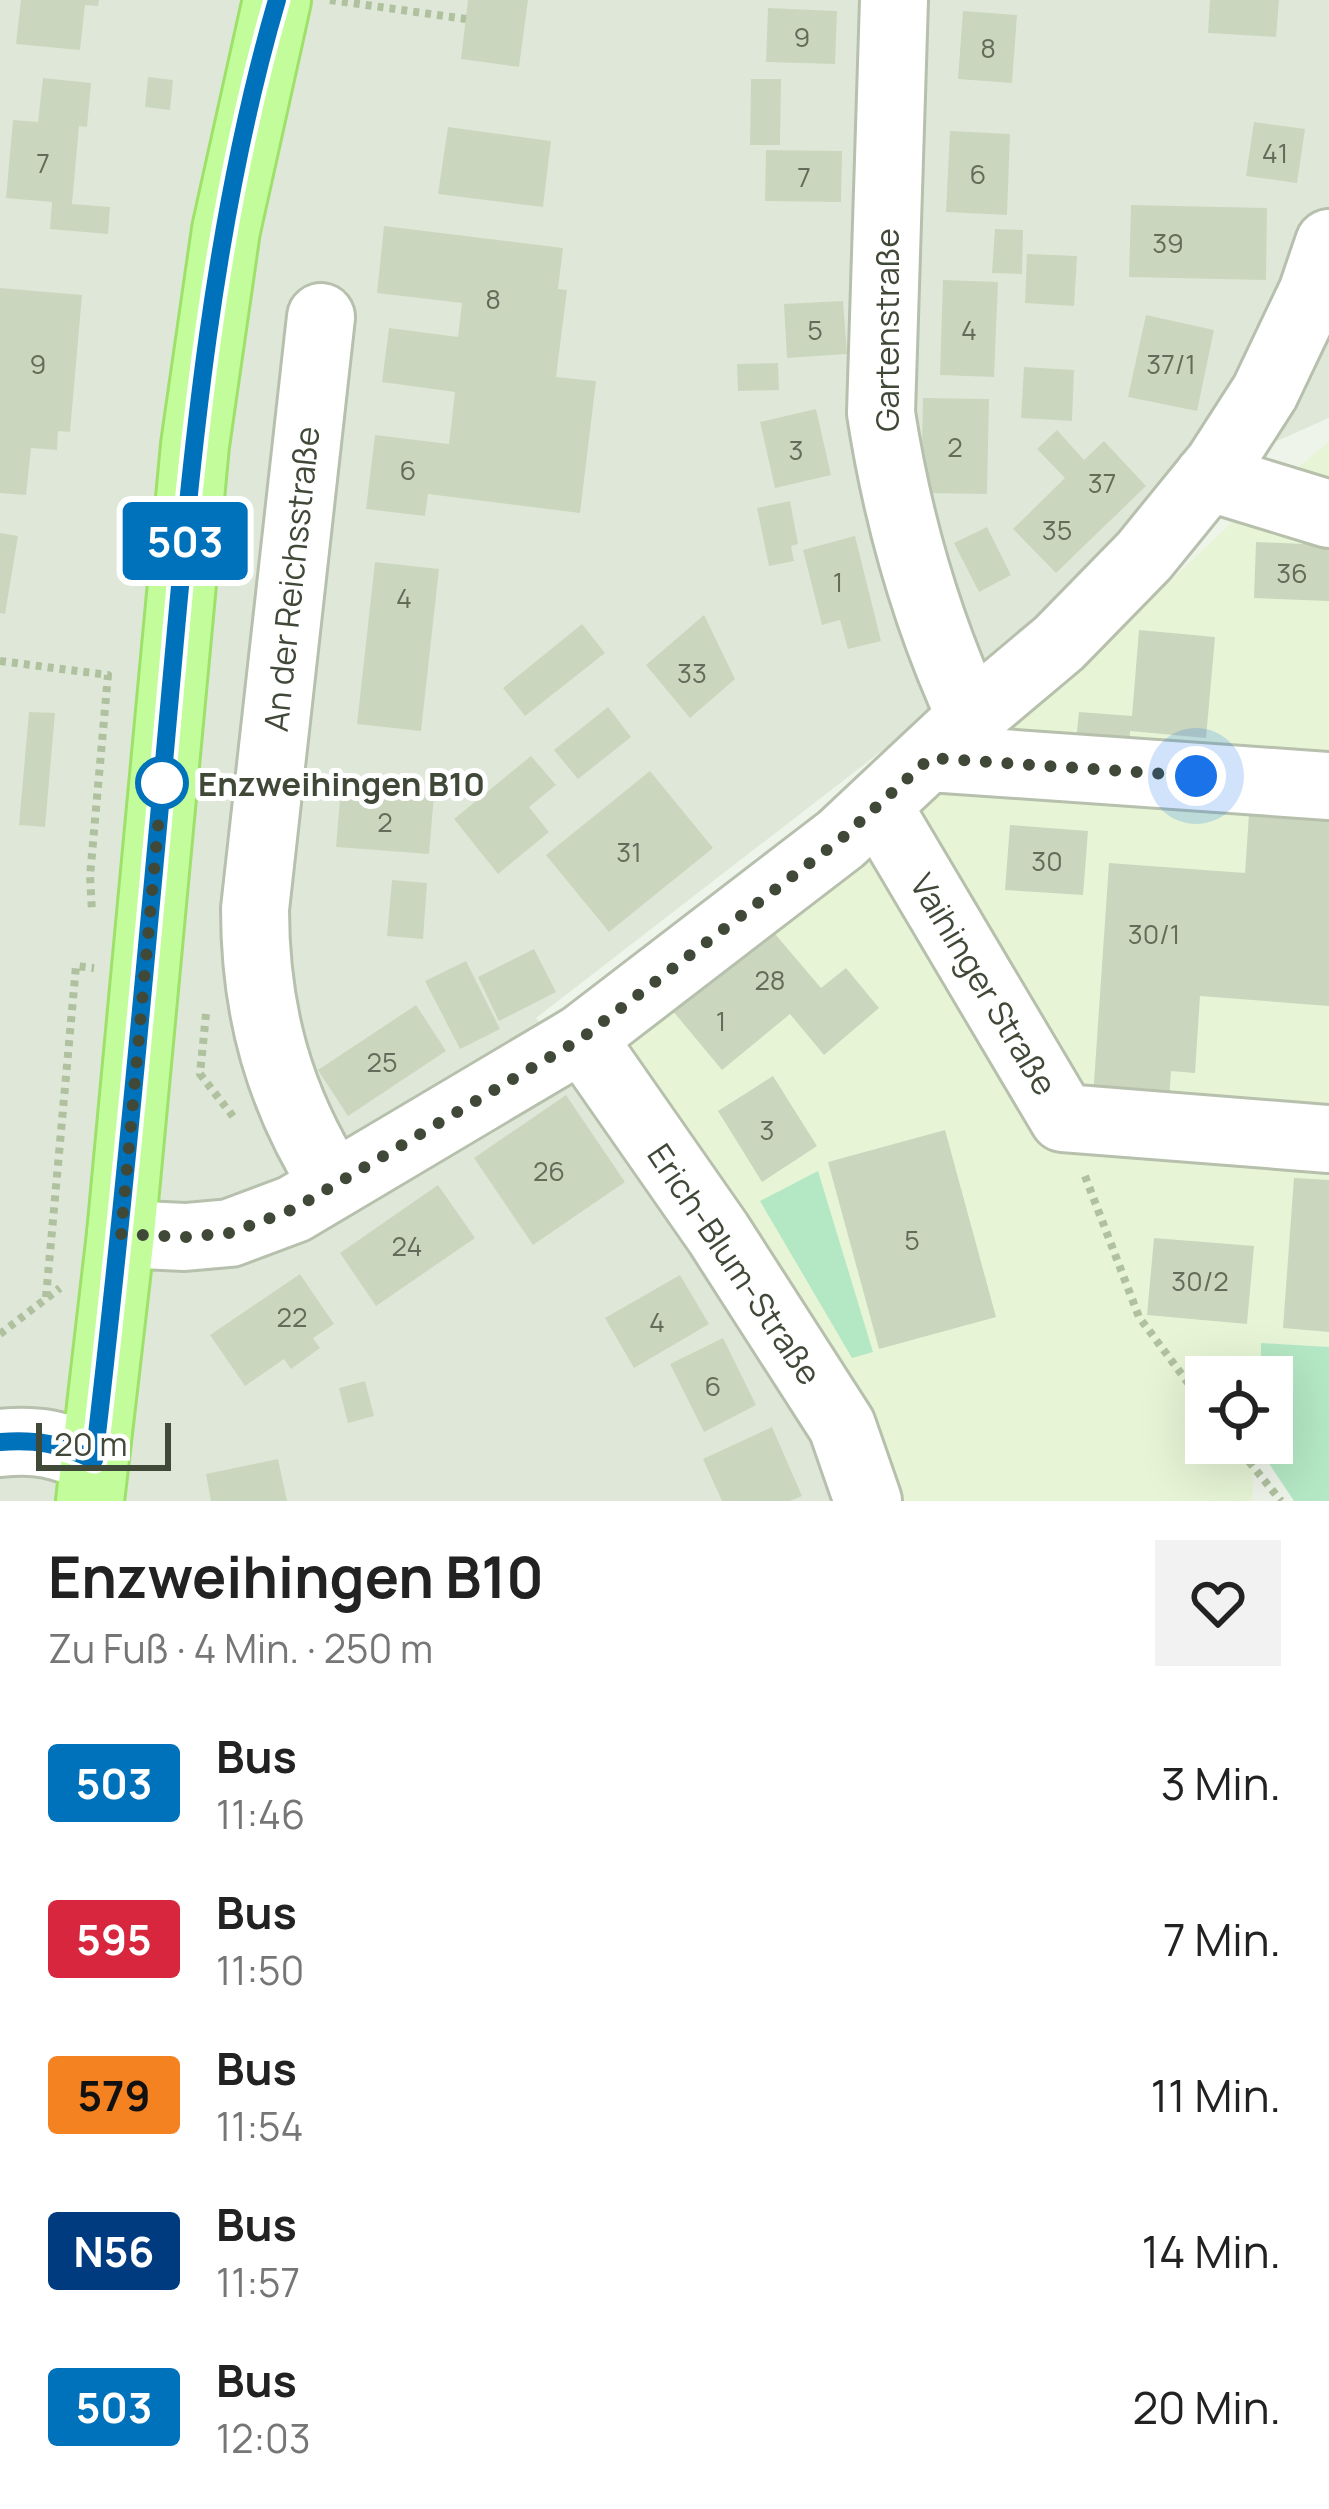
<!DOCTYPE html>
<html lang="de">
<meta charset="utf-8">
<style>
:root{--surface:#fff;--page:#f2f2f2;--text:#222;--muted:#767676}
body{margin:0;font-family:Manrope,sans-serif;background:var(--page);color:var(--text);height:100vh;display:flex;flex-direction:column;font-size:45px;white-space:nowrap}
*{box-sizing:border-box;margin:0}
p{font-size:39px;color:var(--muted)}
.icon{flex:none;width:66px;height:66px;fill:none;stroke:currentColor;stroke-width:2;stroke-linecap:round;stroke-linejoin:round}
.map{position:relative;height:1501px;overflow:hidden}
.sheet{display:flex;flex-direction:column;background:var(--surface);flex:1}
.sheet>*{flex:none}
.badge{padding:0 24px;border-radius:9px;font-size:42px;line-height:78px}
.controls{position:absolute;left:1185px;top:1356px;display:grid;gap:24px}
.controls a{display:grid;place-items:center;width:108px;height:108px;border-radius:0px;background:var(--surface);box-shadow:0 12px 48px #0002;font-size:60px}
.scale{position:absolute;left:36px;bottom:30px;width:135px;box-sizing:border-box;padding-left:12px;border:6px solid #404838;border-top:0;font-size:33px;line-height:42px;white-space:nowrap;color:#404838;-webkit-text-stroke:9px #fff;paint-order:stroke}
.you{position:absolute;width:60px;height:60px;margin:-30px;border:9px solid #fff;border-radius:50%;background:#1a73e8;box-shadow:0 0 0 18px #1a73e833}
.map>.badge{position:absolute;translate:-50% -50%;box-shadow:0 0 0 6px #fff}
.round{display:grid;place-items:center;flex:none;width:126px;height:126px;border-radius:0px;background:var(--page)}
.headline{display:flex;align-items:center;justify-content:space-between;height:204px;padding:0 48px}
h1{font-size:57px;font-weight:700;line-height:90px}
ul{padding:0;list-style:none}
li{display:flex;align-items:center;gap:36px;height:156px;padding:0 48px}
li div{flex:1}
li b{display:block;font-size:45px}
li em{font-style:normal}
li .badge{min-width:132px;font-weight:700;text-align:center}
.map>svg:first-child{display:block}
.residential{fill:#dfe8d8}
.commercial{fill:#e7f5d6}
.green{fill:#b4e7c4}
.building{fill:#cbd6bf}
.lines{fill:none;stroke-linecap:round;stroke-linejoin:round}
.minor-casing{stroke:#b6c0ac;stroke-width:72}
.major-casing{stroke:#9de16b;stroke-width:72}
.path{stroke:#afc19e;stroke-width:8;stroke-dasharray:6 6;stroke-linecap:butt}
.minor{stroke:#fff;stroke-width:66}
.major{stroke:#c3fc9b;stroke-width:66}
.line-casing{stroke:#fff;stroke-width:27}
.line{stroke:#0072bc;stroke-width:18}
.walk{stroke:#404838;stroke-width:12;stroke-dasharray:0 21.6}
.stop-dot{fill:#fff;stroke:#0072bc;stroke-width:6}
.labels{text-anchor:middle;dominant-baseline:central;stroke-width:10;stroke-linejoin:round;paint-order:stroke}
.number-label{font-size:27px;fill:#636c5a}
.street-label{font-size:33px;fill:#404838;stroke:#fff}
.stop-label{font-size:33px;font-weight:bold;fill:#404838;stroke:#fff;text-anchor:start}
</style>
<div class="map">
<svg width="1329" height="1501" viewBox="0 0 1329 1501">
<rect width="100%" height="100%" fill="#eef4ea"/>
<!-- residential -->
<polygon class="residential" points="0,0 1329,0 1329,418 1174,486 1055,617 536,1018 703,1237 854,1501 0,1501"/>
<!-- commercial -->
<polygon class="commercial" points="1329,442 1329,1347 1262,1343 1259,1377 1206,1377 1206,1443 1255,1443 1252,1501 879,1501 602,1056 966,762 1129,621 1238,516"/>
<!-- green -->
<g class="green">
<polygon points="818,1171 873,1352 852,1358 760,1201"/>
<polygon points="1261,1343 1329,1347 1329,1501 1294,1501 1260,1450 1260,1443 1272,1443 1272,1377 1261,1377"/>
</g>
<!-- building -->
<g class="building">
<polygon points="21,0 99,0 98,6 85,5 80,50 16,44"/>
<polygon points="468,0 528,0 519,67 461,59"/>
<polygon points="1210,0 1279,0 1276,37 1208,33"/>
<polygon points="768,8 837,11 835,64 766,62"/>
<polygon points="963,11 1017,15 1012,83 958,79"/>
<polygon points="148,77 173,80 170,110 145,107"/>
<polygon points="43,78 91,83 87,127 79,126 72,204 110,207 108,234 50,229 52,202 6,198 13,120 38,122"/>
<polygon points="751,79 781,79 780,145 750,145"/>
<polygon points="1254,122 1305,129 1297,183 1246,176"/>
<polygon points="448,127 551,141 543,207 438,194"/>
<polygon points="950,131 1010,134 1007,215 946,212"/>
<polygon points="766,150 842,151 841,202 765,201"/>
<polygon points="1131,205 1267,208 1266,280 1129,277"/>
<polygon points="384,226 563,248 558,289 567,290 556,377 596,381 580,513 428,494 425,516 366,509 375,435 449,444 455,392 382,382 389,328 458,337 462,303 377,293"/>
<polygon points="995,229 1023,230 1022,274 992,273"/>
<polygon points="1027,254 1077,256 1074,306 1025,303"/>
<polygon points="943,280 998,282 994,377 940,375"/>
<polygon points="0,288 82,295 70,432 58,431 57,450 31,448 26,495 0,493"/>
<polygon points="843,301 847,354 787,358 784,304"/>
<polygon points="1146,315 1214,330 1197,411 1128,397"/>
<polygon points="778,363 779,390 738,391 737,364"/>
<polygon points="1024,367 1074,370 1072,421 1021,418"/>
<polygon points="923,398 989,399 987,494 921,493"/>
<polygon points="816,409 831,475 775,488 760,422"/>
<polygon points="1057,430 1084,460 1104,441 1146,486 1056,573 1013,529 1065,478 1037,449"/>
<polygon points="790,501 798,544 791,546 794,561 769,566 757,508"/>
<polygon points="987,527 1011,575 979,592 954,543"/>
<polygon points="0,533 18,536 5,614 0,613"/>
<polygon points="855,536 881,641 848,649 840,620 822,625 803,550"/>
<polygon points="1256,542 1329,545 1329,601 1254,598"/>
<polygon points="375,562 439,569 421,731 357,724"/>
<polygon points="704,615 735,679 690,718 646,665"/>
<polygon points="582,624 605,653 525,716 503,688"/>
<polygon points="1139,630 1215,637 1206,738 1130,731 1129,754 1075,750 1079,712 1132,716"/>
<polygon points="608,707 631,737 578,779 554,750"/>
<polygon points="29,712 55,713 45,827 19,825"/>
<polygon points="531,756 556,785 529,807 549,832 498,874 454,819"/>
<polygon points="650,771 713,848 609,932 546,855"/>
<polygon points="341,787 434,795 429,854 336,847"/>
<polygon points="1249,814 1329,820 1329,1006 1200,996 1195,1073 1171,1071 1169,1102 1093,1097 1109,863 1245,873"/>
<polygon points="1010,825 1088,831 1083,895 1005,890"/>
<polygon points="392,880 427,883 423,939 387,936"/>
<polygon points="770,928 821,988 846,968 879,1008 824,1055 790,1014 722,1070 672,1010"/>
<polygon points="534,949 556,992 499,1021 478,977"/>
<polygon points="466,961 500,1029 460,1049 425,981"/>
<polygon points="416,1005 446,1051 348,1116 318,1070"/>
<polygon points="773,1076 817,1146 762,1182 718,1111"/>
<polygon points="566,1095 625,1182 533,1245 474,1158"/>
<polygon points="945,1130 996,1317 879,1349 828,1162"/>
<polygon points="1294,1178 1329,1180 1329,1332 1283,1328"/>
<polygon points="438,1185 475,1238 376,1306 340,1253"/>
<polygon points="1154,1238 1254,1246 1247,1324 1147,1315"/>
<polygon points="300,1274 334,1324 313,1338 320,1348 291,1369 284,1359 245,1386 210,1335"/>
<polygon points="680,1275 709,1324 634,1368 605,1318"/>
<polygon points="723,1338 756,1405 704,1432 670,1364"/>
<polygon points="365,1381 374,1416 348,1423 339,1388"/>
<polygon points="772,1427 802,1496 790,1501 722,1501 703,1459"/>
<polygon points="278,1459 287,1501 211,1501 206,1474"/>
</g>
<g class="lines">
<defs>
<g id="minor">
<path d="M894,0L881,413C897,516 927,622 971,717"/>
<path d="M321,317L255,909C255,1012 279,1098 334,1185"/>
<polyline points="1208,477 1329,514"/>
<polyline points="930,758 1329,786"/>
<polyline points="878,806 1063,1118 1329,1139"/>
<polyline points="582,1038 718,1233 842,1426 868,1501"/>
<polyline points="121,1234 185,1237 230,1233 294,1209 582,1038 841,839 971,717 1059,643 1144,556 1218,465 1265,392 1312,293 1329,243"/>
<path d="M0,1443C37,1439 60,1444 94,1460"/>
</g>
<polyline id="major" points="90,1501 121,1234 195,445 226,230 277,0"/>
</defs>
<!-- minor casing -->
<use href="#minor" class="minor-casing"/>
<!-- major casing -->
<use href="#major" class="major-casing"/>
<!-- path -->
<g class="path">
<polyline points="330,0 466,19"/>
<polyline points="0,661 108,675 90,876 92,912"/>
<polyline points="206,1014 200,1074 235,1119"/>
<polyline points="1085,1176 1139,1317 1206,1407"/>
<polyline points="46,1297 76,966 94,968"/>
<polyline points="0,1334 60,1288"/>
<polyline points="1234,1443 1281,1501"/>
</g>
<!-- minor -->
<use href="#minor" class="minor"/>
<!-- major -->
<use href="#major" class="major"/>
</g>
<g class="lines">
<defs>
<path id="line" d="M0,1442C37,1439 60,1444 94,1460C121,1231 142,1002 163,773C187,515 204,250 277,0"/>
</defs>
<!-- line casing -->
<use href="#line" class="line-casing"/>
<!-- line -->
<use href="#line" class="line"/>
<!-- walk -->
<polyline class="walk" points="162,783 163,772 121,1234 185,1237 230,1233 294,1209 582,1038 841,839 930,758 1196,776"/>
</g>
<!-- markers -->
<circle class="stop-dot" cx="162" cy="783" r="24"/>
<g class="labels">
<!-- number labels -->
<g class="number-label">
<text x="802" y="36">9</text>
<text x="988" y="47">8</text>
<text x="1275" y="152">41</text>
<text x="43" y="162">7</text>
<text x="978" y="173">6</text>
<text x="804" y="176">7</text>
<text x="1168" y="242">39</text>
<text x="493" y="298">8</text>
<text x="815" y="329">5</text>
<text x="969" y="329">4</text>
<text x="38" y="363">9</text>
<text x="1171" y="363">37/1</text>
<text x="955" y="446">2</text>
<text x="796" y="449">3</text>
<text x="408" y="469">6</text>
<text x="1102" y="482">37</text>
<text x="1057" y="529">35</text>
<text x="1292" y="572">36</text>
<text x="838" y="581">1</text>
<text x="404" y="597">4</text>
<text x="692" y="672">33</text>
<text x="385" y="821">2</text>
<text x="629" y="851">31</text>
<text x="1047" y="860">30</text>
<text x="1154" y="933">30/1</text>
<text x="770" y="979">28</text>
<text x="721" y="1020">1</text>
<text x="382" y="1061">25</text>
<text x="767" y="1129">3</text>
<text x="549" y="1170">26</text>
<text x="912" y="1239">5</text>
<text x="407" y="1245">24</text>
<text x="1200" y="1280">30/2</text>
<text x="292" y="1316">22</text>
<text x="657" y="1321">4</text>
<text x="713" y="1385">6</text>
</g>
<!-- street labels -->
<g class="street-label">
<text transform="translate(886 330) rotate(-90)">Gartenstraße</text>
<text transform="translate(291 579) rotate(-84)">An der Reichsstraße</text>
<text transform="translate(984 984) rotate(59)">Vaihinger Straße</text>
<text transform="translate(735 1264) rotate(56)">Erich-Blum-Straße</text>
</g>
<!-- stop labels -->
<g class="stop-label">
<text x="198" y="783">Enzweihingen B10</text>
</g>
</g>
</svg>
<div class="controls">
<a><svg class="icon" aria-label="locate" viewBox="0 0 24 24"><circle cx="12" cy="12" r="6"/><path d="M12 2v4M12 18v4M2 12h4M18 12h4"/></svg></a>
</div>
<div class="scale">20 m</div>
<div class="you" style="left:1196px;top:776px"></div>
<b class="badge" style="left:185px;top:541px;background:#0072bc;color:#fff">503</b>
</div>
<section class="sheet">
<div class="headline"><div><h1>Enzweihingen B10</h1><p>Zu Fuß · 4 Min. · 250 m</p></div><a class="round"><svg class="icon" aria-label="heart" viewBox="0 0 24 24"><path d="M12 20l-8-8c-3-5 5-10 8-4 3-6 11-1 8 4z"/></svg></a></div>
<ul>
<li><span class="badge" style="background:#0072bc;color:#fff">503</span><div><b>Bus</b><p>11:46</p></div><em>3 Min.</em></li>
<li><span class="badge" style="background:#d7263d;color:#fff">595</span><div><b>Bus</b><p>11:50</p></div><em>7 Min.</em></li>
<li><span class="badge" style="background:#f58220;color:#111">579</span><div><b>Bus</b><p>11:54</p></div><em>11 Min.</em></li>
<li><span class="badge" style="background:#003b80;color:#fff">N56</span><div><b>Bus</b><p>11:57</p></div><em>14 Min.</em></li>
<li><span class="badge" style="background:#0072bc;color:#fff">503</span><div><b>Bus</b><p>12:03</p></div><em>20 Min.</em></li>
</ul>
</section>
